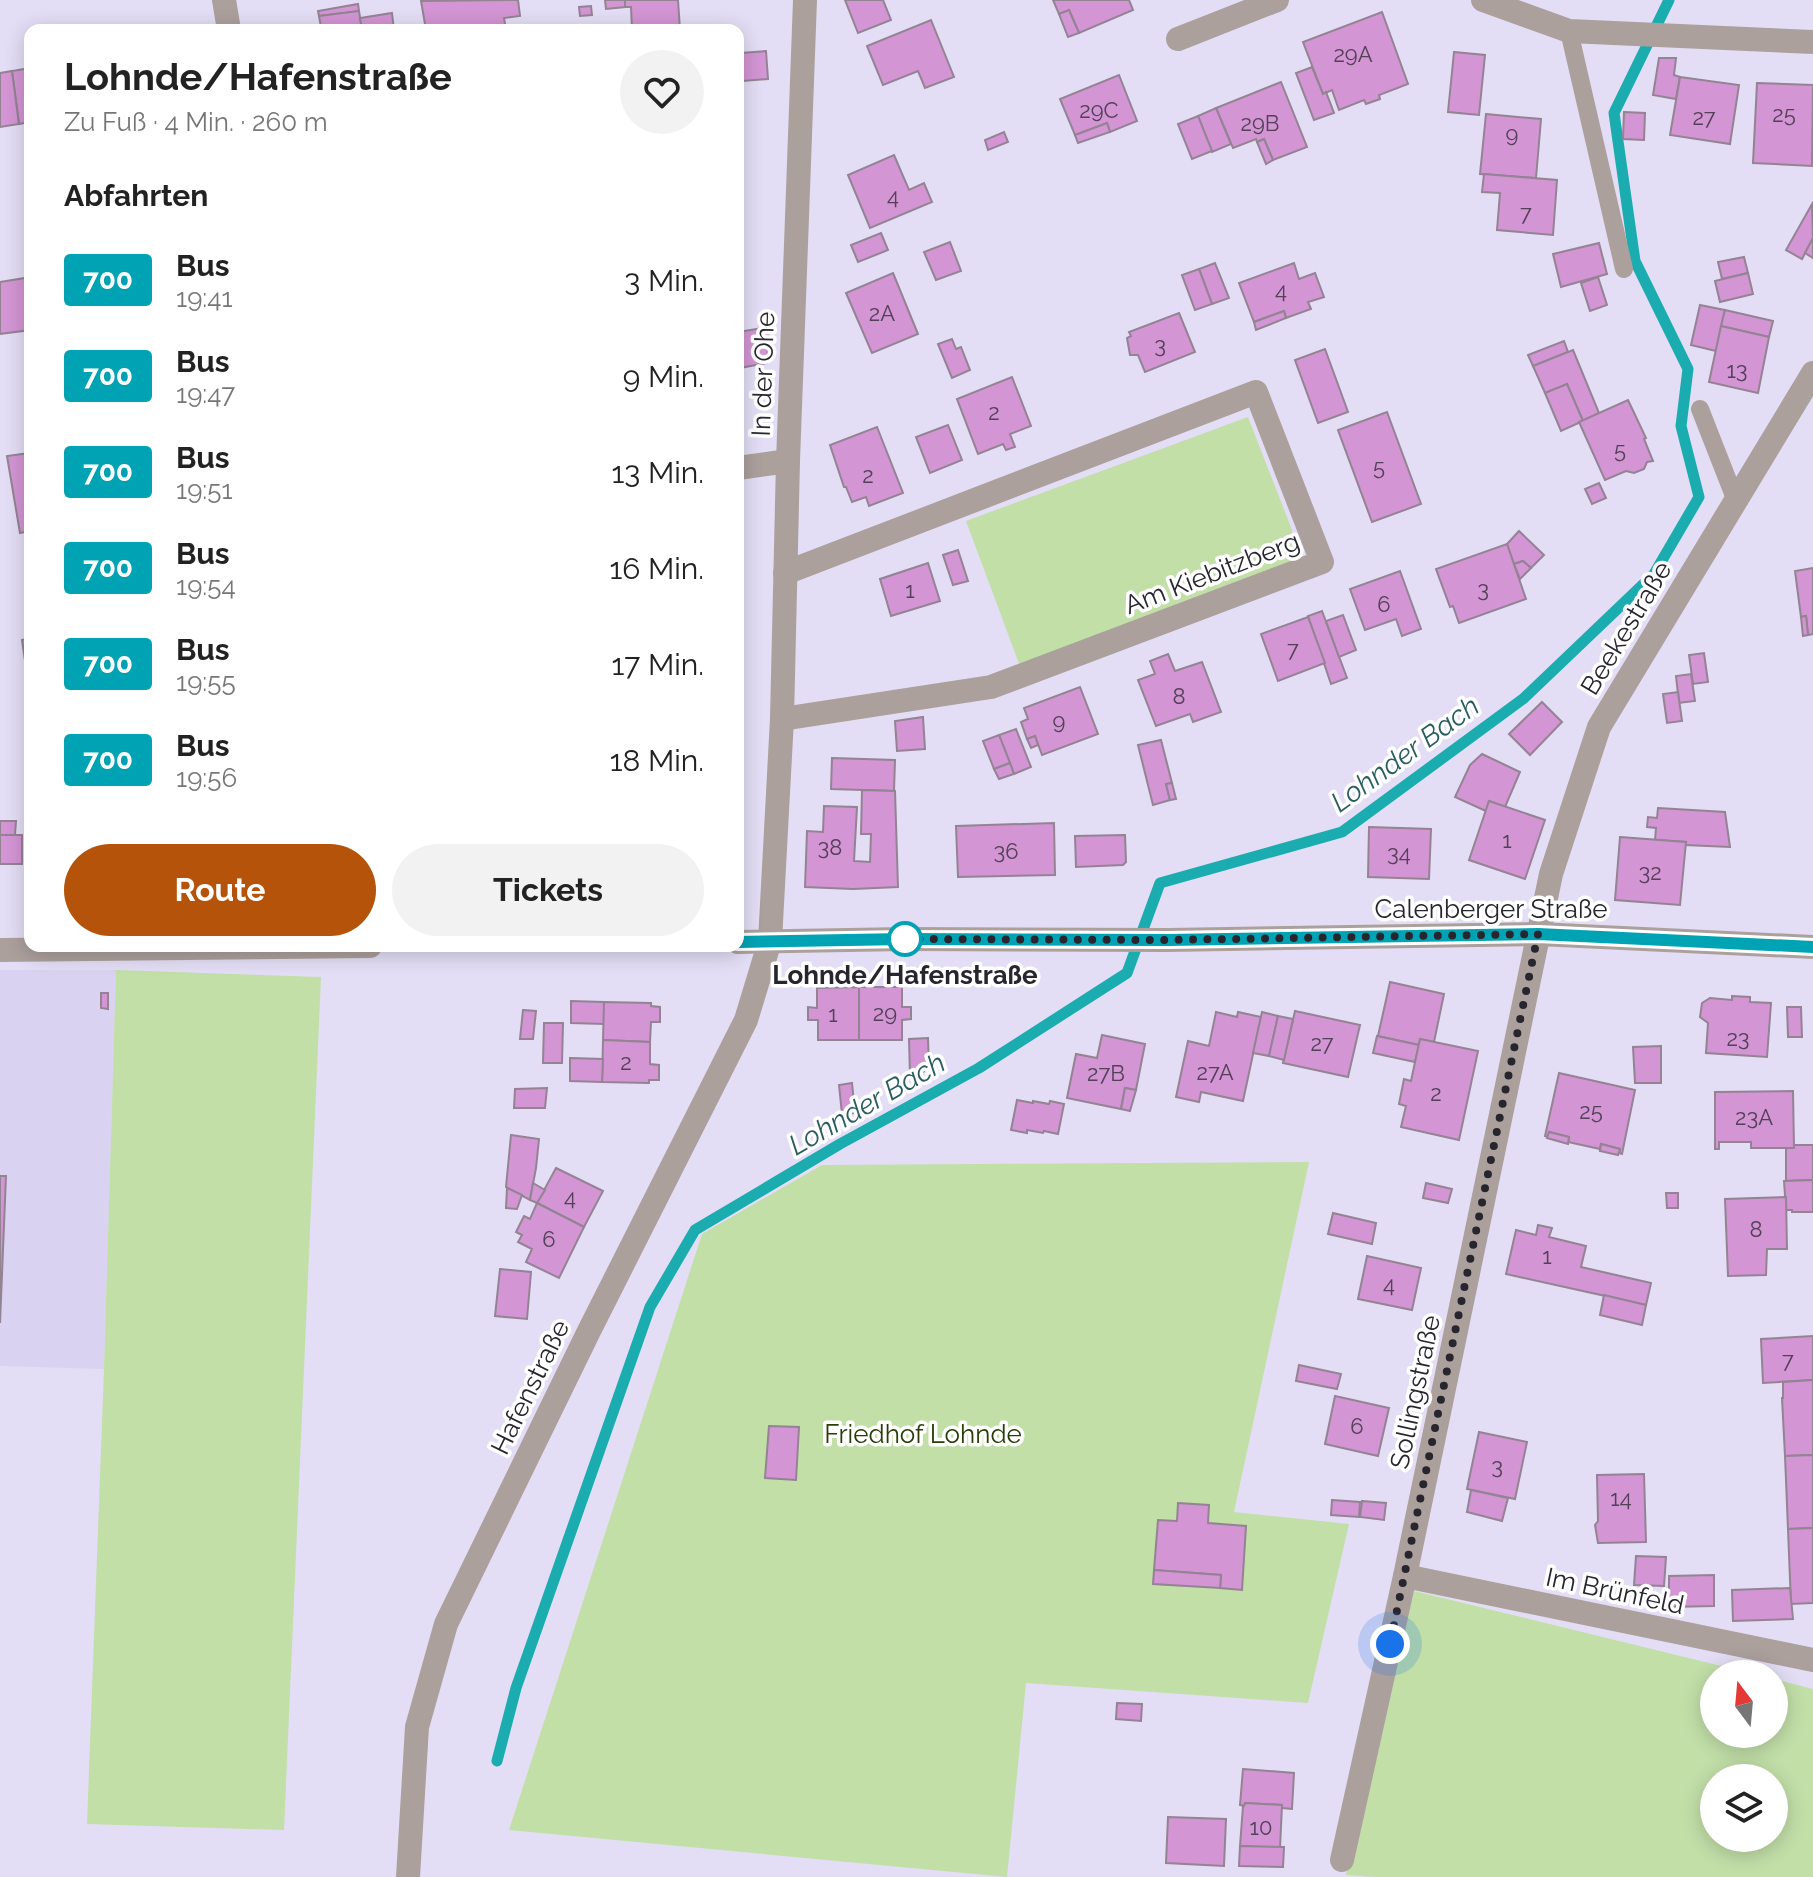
<!DOCTYPE html>
<html lang="de">
<meta charset="utf-8">
<style>
:root{--surface:#fff;--page:#f2f2f2;--text:#222;--muted:#767676;--accent:#b45309}
body{margin:0;font-family:Raleway,sans-serif;background:var(--page);color:var(--text);height:100vh;display:flex;flex-direction:column;font-size:30px;white-space:nowrap}
*{box-sizing:border-box;margin:0}
p{font-size:26px;color:var(--muted)}
.icon{flex:none;width:44px;height:44px;fill:none;stroke:currentColor;stroke-width:2;stroke-linecap:round;stroke-linejoin:round}
.map{position:relative;flex:1;overflow:hidden}
.panel{position:absolute;left:24px;top:24px;width:720px;height:928px;display:flex;flex-direction:column;background:var(--surface);border-radius:16px;box-shadow:0 4px 20px #0003}
.panel>*{flex:none}
.badge{padding:0 16px;border-radius:6px;font-size:28px;line-height:52px}
.needle{width:52px;rotate:344deg}
.controls{position:absolute;left:1700px;top:1660px;display:grid;gap:16px}
.controls a{display:grid;place-items:center;width:88px;height:88px;border-radius:50%;background:var(--surface);box-shadow:0 4px 20px #0003;font-size:40px}
.you{position:absolute;width:40px;height:40px;margin:-20px;border:6px solid #fff;border-radius:50%;background:#1a73e8;box-shadow:0 0 0 12px #1a73e833}
.map>.badge{position:absolute;translate:-50% -50%;box-shadow:0 0 0 4px #fff}
h2{padding:0 40px;font-size:30px;line-height:72px}
.round{display:grid;place-items:center;flex:none;width:84px;height:84px;border-radius:42px;background:var(--page)}
.summary{display:flex;align-items:center;justify-content:space-between;height:136px;padding:0 40px}
h1{font-size:38px;font-weight:700;line-height:60px}
.cta{display:flex;gap:16px;margin-top:auto;padding:16px 40px}
.cta a{flex:1;height:92px;border-radius:48px;background:var(--accent);color:#fff;font-size:32px;font-weight:700;line-height:92px;text-align:center}
.cta a+a{background:var(--page);color:var(--text)}
ul{padding:0;list-style:none}
li{display:flex;align-items:center;gap:24px;height:96px;padding:0 40px}
li div{flex:1}
li b{display:block;font-size:30px}
li em{font-style:normal}
li .badge{min-width:88px;font-weight:700;text-align:center}
.map>svg:first-child{display:block}
.built{fill:#d9d2f0}
.green{fill:#c2dfa8;fill-rule:evenodd}
.lines{fill:none;stroke-linecap:round;stroke-linejoin:round}
.stream{stroke:#1bacb0;stroke-width:11}
.building{fill:#d395d4;stroke:#938393;stroke-width:2}
.service{stroke:#aca09d;stroke-width:18}
.minor{stroke:#aca09d;stroke-width:24}
.tertiary{stroke:#aca09d;stroke-width:24}
.line-casing{stroke:#fff;stroke-width:18}
.line{stroke:#00a3b4;stroke-width:12}
.walk{stroke:#27252e;stroke-width:8;stroke-dasharray:0 14.4}
.stop-dot{fill:#fff;stroke:#00a3b4;stroke-width:4}
.labels{text-anchor:middle;dominant-baseline:central;stroke-width:7;stroke-linejoin:round;paint-order:stroke}
.number-label{font-size:22px;fill:#524158}
.street-label{font-size:26px;fill:#27252e;stroke:#fff}
.stop-label{font-size:26px;font-weight:bold;fill:#27252e;stroke:#fff}
.park-label{font-size:26px;fill:#273f07;stroke:#fff}
.water-label{font-size:28px;font-style:italic;fill:#295e60;stroke:#fff}
</style>
<div class="map">
<svg width="1813" height="1877" viewBox="0 0 1813 1877">
<rect width="100%" height="100%" fill="#e3def5"/>
<!-- built -->
<polygon class="built" points="0,970 116,970 104,1369 0,1366"/>
<!-- green -->
<g class="green">
<polygon points="1248,417 1292,530 1290,564 1021,669 966,521"/>
<polygon points="116,970 321,977 284,1830 87,1824 104,1369"/>
<polygon points="1309,1162 1234,1512 1349,1524 1308,1703 1026,1683 1007,1877 509,1830 702,1234 822,1165"/>
<path d="M1414,1591L1754,1674H1714V1734H1774V1679L1813,1689V1877H1376L1346,1875ZM1714,1778H1774V1838H1714Z"/>
</g>
<g class="lines">
<!-- stream -->
<polyline class="stream" points="497,1761 516,1688 650,1307 695,1230 840,1144 979,1068 1127,973 1160,883 1342,832 1523,699 1654,574 1699,497 1681,426 1688,369 1635,261 1614,113 1669,0"/>
</g>
<!-- building -->
<g class="building">
<polygon points="518,0 520,16 504,18 506,30 426,30 421,1"/>
<polygon points="605,0 625,0 625,7 606,9"/>
<polygon points="625,0 678,0 680,30 632,30 631,7 625,7"/>
<polygon points="845,0 883,0 891,20 858,33"/>
<polygon points="1053,0 1129,0 1133,10 1079,33 1069,10 1059,14"/>
<polygon points="358,4 359,11 319,16 318,11"/>
<polygon points="591,6 592,15 580,16 579,7"/>
<polygon points="1069,10 1079,33 1068,37 1059,14"/>
<polygon points="359,11 362,30 303,30 321,27 319,16"/>
<polygon points="1382,12 1408,84 1379,95 1380,99 1366,104 1364,100 1339,110 1332,90 1323,94 1303,42"/>
<polygon points="392,13 394,30 362,30 360,18"/>
<polygon points="931,20 954,77 925,88 918,71 883,85 867,46"/>
<polygon points="766,51 768,79 743,81 741,53"/>
<polygon points="1454,52 1485,55 1479,115 1448,112"/>
<polygon points="738,53 741,53 743,81 738,82"/>
<polygon points="1659,58 1676,58 1674,75 1680,77 1676,99 1653,95"/>
<polygon points="1312,67 1323,94 1326,92 1334,113 1314,120 1296,73"/>
<polygon points="30,68 30,122 19,124 12,71"/>
<polygon points="12,71 19,124 0,127 0,73"/>
<polygon points="1119,75 1137,121 1110,132 1107,123 1075,135 1060,99"/>
<polygon points="1680,77 1739,85 1730,144 1670,135"/>
<polygon points="1281,82 1307,147 1273,160 1264,139 1257,142 1256,139 1233,148 1216,108"/>
<polygon points="1757,83 1813,85 1812,166 1753,163"/>
<polygon points="1216,108 1231,144 1212,152 1198,116"/>
<polygon points="1624,112 1645,113 1644,140 1623,139"/>
<polygon points="1486,114 1541,119 1536,178 1480,174"/>
<polygon points="1198,116 1212,151 1192,159 1178,124"/>
<polygon points="1107,123 1110,132 1078,143 1075,135"/>
<polygon points="1004,132 1008,142 988,150 985,140"/>
<polygon points="1264,139 1273,160 1266,164 1257,142"/>
<polygon points="894,155 909,190 924,183 932,202 870,228 848,175"/>
<polygon points="1484,174 1557,180 1553,235 1497,230 1500,193 1482,192"/>
<polygon points="1812,204 1813,238 1802,259 1786,250"/>
<polygon points="881,233 888,250 858,262 851,245"/>
<polygon points="1813,238 1813,258 1805,253"/>
<polygon points="950,242 961,271 936,280 924,252"/>
<polygon points="1599,243 1607,274 1561,287 1553,254"/>
<polygon points="1744,257 1748,273 1722,279 1718,262"/>
<polygon points="1215,263 1229,298 1212,304 1199,269"/>
<polygon points="1294,263 1299,279 1315,273 1324,297 1308,302 1311,309 1286,318 1284,311 1254,322 1239,283"/>
<polygon points="1199,269 1212,304 1195,310 1182,275"/>
<polygon points="893,273 918,334 872,353 846,293"/>
<polygon points="1748,273 1753,294 1720,302 1715,281"/>
<polygon points="30,277 30,309 25,278"/>
<polygon points="1598,277 1607,305 1590,311 1581,283"/>
<polygon points="25,278 30,309 30,330 0,334 0,282"/>
<polygon points="1700,305 1725,310 1716,351 1691,345"/>
<polygon points="1725,310 1773,321 1769,337 1721,326"/>
<polygon points="1284,311 1286,318 1256,330 1254,322"/>
<polygon points="1179,313 1195,352 1145,372 1138,355 1130,355 1127,338 1131,336 1129,332"/>
<polygon points="1721,326 1769,337 1758,393 1709,382"/>
<polygon points="769,327 767,363 740,368 738,332"/>
<polygon points="952,339 956,349 961,347 970,370 952,378 938,344"/>
<polygon points="1564,341 1568,352 1533,366 1528,355"/>
<polygon points="1325,349 1348,412 1318,423 1295,360"/>
<polygon points="1573,350 1599,413 1583,421 1567,384 1545,393 1533,366"/>
<polygon points="1012,377 1031,426 1010,434 1015,447 1006,450 1003,444 978,454 957,399"/>
<polygon points="1567,384 1583,421 1561,431 1545,393"/>
<polygon points="1628,400 1646,438 1644,439 1653,461 1647,462 1644,469 1634,473 1626,471 1605,480 1579,422"/>
<polygon points="1387,412 1421,504 1372,522 1338,430"/>
<polygon points="948,425 962,460 930,473 916,437"/>
<polygon points="877,427 903,493 869,506 866,497 852,502 846,487 844,487 830,445"/>
<polygon points="30,453 30,531 20,533 7,456"/>
<polygon points="1599,483 1606,498 1592,504 1585,489"/>
<polygon points="1519,531 1544,555 1531,568 1523,561 1514,564 1507,544"/>
<polygon points="1507,544 1526,599 1459,623 1453,606 1450,607 1436,569"/>
<polygon points="958,550 968,581 953,585 943,555"/>
<polygon points="1523,561 1531,568 1520,579 1514,564"/>
<polygon points="928,563 940,601 891,616 880,579"/>
<polygon points="1813,568 1813,634 1808,635 1806,616 1801,617 1795,571"/>
<polygon points="1400,571 1421,629 1402,636 1396,619 1365,630 1350,589"/>
<polygon points="1322,611 1347,678 1331,684 1308,616"/>
<polygon points="1343,615 1356,650 1339,657 1326,621"/>
<polygon points="1806,616 1808,635 1803,636 1801,617"/>
<polygon points="1308,617 1325,663 1278,681 1261,634"/>
<polygon points="738,620 742,620 741,723 738,723"/>
<polygon points="30,638 30,695 22,640"/>
<polygon points="1704,653 1708,682 1693,684 1689,655"/>
<polygon points="1168,654 1175,671 1202,662 1221,712 1193,722 1190,714 1156,726 1138,680 1155,674 1150,661"/>
<polygon points="1691,674 1695,701 1679,703 1676,676"/>
<polygon points="1080,687 1098,734 1042,755 1035,736 1027,739 1021,722 1028,719 1024,708"/>
<polygon points="1678,692 1682,721 1667,723 1663,694"/>
<polygon points="1542,702 1562,722 1530,755 1509,734"/>
<polygon points="923,717 925,749 897,751 895,721"/>
<polygon points="1016,729 1031,767 1014,774 999,735"/>
<polygon points="999,735 1010,763 994,769 983,741"/>
<polygon points="1035,736 1038,745 1031,748 1027,739"/>
<polygon points="1161,740 1172,783 1166,784 1170,800 1153,805 1138,745"/>
<polygon points="1482,754 1520,772 1505,807 1489,801 1486,811 1455,797 1470,765"/>
<polygon points="832,758 895,760 894,791 831,789"/>
<polygon points="1010,763 1014,774 999,779 994,769"/>
<polygon points="1172,783 1176,799 1170,800 1166,784"/>
<polygon points="862,790 895,791 898,887 853,889 805,887 807,831 823,832 824,806 857,807 854,861 870,862 871,834 861,834"/>
<polygon points="1489,801 1545,820 1525,879 1469,860"/>
<polygon points="1658,808 1725,812 1730,847 1685,845 1686,842 1655,840 1656,828 1647,827 1648,817 1657,818"/>
<polygon points="0,821 16,821 15,835 0,835"/>
<polygon points="1054,823 1055,875 958,877 956,826"/>
<polygon points="1369,827 1431,829 1429,879 1368,877"/>
<rect x="0" y="835" width="22" height="29"/>
<polygon points="1125,835 1126,862 1123,865 1076,867 1075,836"/>
<polygon points="1620,837 1686,842 1680,905 1615,900"/>
<polygon points="1390,982 1444,994 1434,1042 1420,1039 1419,1045 1378,1036"/>
<polygon points="859,987 859,1040 818,1040 818,1020 808,1020 808,1007 817,1008 817,988"/>
<polygon points="859,987 902,987 902,1007 911,1007 911,1019 902,1020 902,1040 859,1040"/>
<polygon points="101,993 108,993 108,1009 101,1008"/>
<polygon points="1732,996 1750,997 1750,1002 1771,1003 1767,1057 1706,1053 1708,1023 1700,1017 1702,1003 1710,998 1732,1000"/>
<polygon points="571,1001 604,1002 604,1024 571,1023"/>
<polygon points="604,1002 651,1003 651,1006 660,1007 660,1022 651,1022 650,1042 603,1040"/>
<polygon points="1787,1007 1801,1007 1802,1037 1788,1037"/>
<polygon points="523,1010 536,1011 533,1039 520,1039"/>
<polygon points="1295,1011 1360,1025 1348,1077 1283,1063"/>
<polygon points="1216,1012 1237,1017 1238,1012 1261,1017 1243,1101 1201,1092 1199,1102 1176,1097 1188,1041 1209,1046"/>
<polygon points="1262,1012 1278,1016 1269,1056 1253,1053"/>
<polygon points="1278,1016 1293,1019 1284,1060 1269,1056"/>
<polygon points="544,1023 563,1023 562,1063 543,1063"/>
<polygon points="1102,1035 1145,1044 1136,1090 1125,1088 1121,1109 1067,1098 1076,1054 1097,1058"/>
<polygon points="1377,1036 1419,1045 1415,1062 1373,1053"/>
<polygon points="928,1038 929,1068 912,1079 910,1076 909,1039"/>
<polygon points="1420,1039 1478,1051 1459,1140 1401,1127 1406,1106 1399,1104 1404,1079 1411,1081"/>
<polygon points="603,1040 650,1042 650,1064 659,1065 659,1080 649,1080 649,1083 602,1082"/>
<polygon points="1661,1046 1661,1083 1635,1083 1633,1047"/>
<polygon points="570,1058 603,1059 602,1082 570,1081"/>
<polygon points="1559,1073 1635,1090 1622,1154 1619,1153 1620,1149 1601,1144 1600,1149 1568,1142 1569,1137 1549,1132 1548,1137 1545,1136"/>
<polygon points="852,1083 855,1113 842,1114 839,1085"/>
<polygon points="547,1088 545,1108 514,1108 515,1089"/>
<polygon points="1125,1088 1136,1090 1130,1111 1121,1109"/>
<polygon points="1793,1091 1794,1148 1751,1148 1751,1142 1719,1142 1719,1149 1715,1149 1715,1092"/>
<polygon points="1017,1100 1033,1103 1033,1101 1049,1104 1050,1101 1064,1104 1058,1134 1044,1131 1043,1133 1027,1130 1027,1133 1011,1130"/>
<polygon points="1549,1132 1569,1137 1568,1144 1547,1138"/>
<polygon points="511,1135 539,1139 536,1168 530,1200 506,1187"/>
<polygon points="1601,1144 1620,1149 1618,1155 1600,1151"/>
<polygon points="1794,1145 1813,1145 1813,1180 1786,1181 1786,1148 1794,1148"/>
<polygon points="556,1168 603,1191 584,1227 537,1203"/>
<polygon points="0,1176 6,1176 0,1323"/>
<polygon points="1813,1180 1813,1212 1792,1212 1792,1210 1786,1210 1784,1181"/>
<polygon points="533,1183 545,1190 537,1203 530,1200"/>
<polygon points="1426,1183 1452,1189 1448,1203 1423,1198"/>
<polygon points="507,1188 522,1195 517,1209 506,1208"/>
<polygon points="1666,1193 1678,1193 1678,1208 1667,1208"/>
<polygon points="1786,1197 1787,1249 1767,1249 1766,1275 1728,1276 1725,1199"/>
<polygon points="537,1203 584,1227 559,1278 526,1262 532,1249 518,1242 522,1235 516,1232 524,1216 530,1219"/>
<polygon points="1333,1213 1376,1223 1372,1244 1328,1234"/>
<polygon points="1538,1225 1552,1228 1549,1237 1586,1246 1581,1267 1651,1283 1646,1305 1506,1274 1516,1230 1536,1235"/>
<polygon points="1367,1256 1421,1268 1412,1310 1358,1299"/>
<polygon points="500,1269 531,1272 527,1319 495,1316"/>
<polygon points="1604,1295 1646,1305 1642,1325 1600,1315"/>
<polygon points="1813,1336 1813,1380 1763,1383 1761,1339"/>
<polygon points="1299,1365 1341,1374 1337,1389 1296,1381"/>
<polygon points="1813,1380 1813,1455 1785,1456 1782,1398 1783,1398 1783,1382"/>
<polygon points="1335,1396 1389,1408 1378,1456 1325,1444"/>
<polygon points="769,1426 799,1427 796,1480 765,1478"/>
<polygon points="1479,1432 1527,1442 1515,1499 1467,1489"/>
<polygon points="1813,1455 1813,1528 1788,1529 1785,1456"/>
<polygon points="1644,1474 1646,1542 1598,1543 1595,1525 1598,1521 1597,1475"/>
<polygon points="1471,1490 1508,1498 1502,1521 1467,1512"/>
<polygon points="1332,1500 1360,1502 1359,1517 1331,1515"/>
<polygon points="1362,1501 1386,1503 1384,1520 1360,1517"/>
<polygon points="1178,1503 1209,1505 1208,1523 1246,1526 1242,1590 1220,1588 1221,1575 1154,1570 1158,1520 1177,1521"/>
<polygon points="1813,1528 1813,1603 1791,1604 1788,1529"/>
<polygon points="1636,1556 1666,1557 1664,1586 1634,1585"/>
<polygon points="1154,1570 1221,1575 1220,1588 1153,1584"/>
<polygon points="1714,1575 1714,1606 1669,1607 1669,1576"/>
<polygon points="1790,1588 1793,1619 1733,1621 1732,1590"/>
<polygon points="1117,1703 1142,1704 1141,1721 1116,1719"/>
<polygon points="1243,1769 1294,1773 1292,1809 1282,1808 1282,1805 1245,1803 1244,1806 1240,1805"/>
<polygon points="1245,1803 1282,1805 1280,1848 1240,1846 1243,1806 1244,1806"/>
<polygon points="1168,1817 1226,1819 1224,1866 1166,1863"/>
<polygon points="1240,1846 1284,1847 1283,1867 1239,1866"/>
</g>
<g class="lines">
<!-- service -->
<g class="service">
<polyline points="1569,31 1624,269"/>
<polyline points="1700,409 1736,501"/>
</g>
<!-- minor -->
<g class="minor">
<polyline points="224,0 229,30"/>
<polyline points="1483,0 1569,31 1813,42"/>
<polyline points="1178,39 1277,0"/>
<polyline points="738,468 788,461"/>
<polyline points="782,719 991,687 1322,562 1256,392 785,573"/>
<polyline points="770,941 782,719 788,461 805,0"/>
<polyline points="1405,1576 1813,1660"/>
<polyline points="1342,1860 1405,1576 1551,874 1599,727 1813,373"/>
</g>
<!-- tertiary -->
<g class="tertiary">
<polyline points="738,942 905,939 1168,940 1538,934 1813,947"/>
<polyline points="0,950 370,946"/>
<polyline points="408,1877 417,1727 446,1624 589,1331 746,1020 770,941"/>
</g>
</g>
<g class="lines">
<defs>
<polyline id="line" points="738,942 905,939 1168,940 1538,934 1813,947"/>
</defs>
<!-- line casing -->
<use href="#line" class="line-casing"/>
<!-- line -->
<use href="#line" class="line"/>
<!-- walk -->
<polyline class="walk" points="905,939 1168,940 1538,934 1390,1644"/>
</g>
<!-- markers -->
<circle class="stop-dot" cx="905" cy="939" r="16"/>
<g class="labels">
<!-- number labels -->
<g class="number-label">
<text x="1353" y="54">29A</text>
<text x="1099" y="110">29C</text>
<text x="1784" y="114">25</text>
<text x="1704" y="117">27</text>
<text x="1260" y="123">29B</text>
<text x="1512" y="134">9</text>
<text x="893" y="196">4</text>
<text x="1526" y="213">7</text>
<text x="1281" y="290">4</text>
<text x="882" y="313">2A</text>
<text x="1160" y="345">3</text>
<text x="1737" y="370">13</text>
<text x="994" y="412">2</text>
<text x="1620" y="450">5</text>
<text x="1379" y="467">5</text>
<text x="868" y="475">2</text>
<text x="1483" y="589">3</text>
<text x="910" y="590">1</text>
<text x="1384" y="604">6</text>
<text x="1293" y="649">7</text>
<text x="1179" y="696">8</text>
<text x="1059" y="721">9</text>
<text x="1507" y="840">1</text>
<text x="830" y="847">38</text>
<text x="1006" y="851">36</text>
<text x="1399" y="853">34</text>
<text x="1650" y="872">32</text>
<text x="885" y="1013">29</text>
<text x="833" y="1014">1</text>
<text x="1738" y="1038">23</text>
<text x="1322" y="1043">27</text>
<text x="626" y="1062">2</text>
<text x="1215" y="1072">27A</text>
<text x="1106" y="1073">27B</text>
<text x="1436" y="1093">2</text>
<text x="1591" y="1111">25</text>
<text x="1754" y="1117">23A</text>
<text x="570" y="1197">4</text>
<text x="1756" y="1229">8</text>
<text x="549" y="1239">6</text>
<text x="1547" y="1256">1</text>
<text x="1389" y="1284">4</text>
<text x="1788" y="1360">7</text>
<text x="1357" y="1426">6</text>
<text x="1497" y="1466">3</text>
<text x="1621" y="1498">14</text>
<text x="1261" y="1827">10</text>
</g>
<!-- street labels -->
<g class="street-label">
<text transform="translate(763 374) rotate(-88)">In der Ohe</text>
<text transform="translate(1212 573) rotate(-21)">Am Kiebitzberg</text>
<text transform="translate(1626 628) rotate(-59)">Beekestraße</text>
<text x="1491" y="909">Calenberger Straße</text>
<text transform="translate(530 1387) rotate(-64)">Hafenstraße</text>
<text transform="translate(1415 1392) rotate(-78)">Sollingstraße</text>
<text transform="translate(1615 1591) rotate(12)">Im Brünfeld</text>
</g>
<!-- stop labels -->
<g class="stop-label">
<text x="905" y="975">Lohnde/Hafenstraße</text>
</g>
<!-- park labels -->
<g class="park-label">
<text x="923" y="1434">Friedhof Lohnde</text>
</g>
<!-- water labels -->
<g class="water-label">
<text transform="translate(1405 754) rotate(-36)">Lohnder Bach</text>
<text transform="translate(867 1104) rotate(-30)">Lohnder Bach</text>
</g>
</g>
</svg>
<div class="controls">
<a><svg class="needle" viewBox="-14 -14 28 28"><path d="M0-13l5 13h-10z" fill="#e53935"/><path d="M0 13l5-13h-10z" fill="#767676"/></svg></a>
<a><svg class="icon" aria-label="layers" viewBox="0 0 24 24"><path d="M12 4l9 5-9 5-9-5zM3 14l9 5 9-5"/></svg></a>
</div>
<div class="you" style="left:1390px;top:1644px"></div>
<section class="panel">
<div class="summary"><div><h1>Lohnde/Hafenstraße</h1><p>Zu Fuß · 4 Min. · 260 m</p></div><a class="round"><svg class="icon" aria-label="heart" viewBox="0 0 24 24"><path d="M12 20l-8-8c-3-5 5-10 8-4 3-6 11-1 8 4z"/></svg></a></div>
<h2>Abfahrten</h2>
<ul>
<li><span class="badge" style="background:#00a3b4;color:#fff">700</span><div><b>Bus</b><p>19:41</p></div><em>3 Min.</em></li>
<li><span class="badge" style="background:#00a3b4;color:#fff">700</span><div><b>Bus</b><p>19:47</p></div><em>9 Min.</em></li>
<li><span class="badge" style="background:#00a3b4;color:#fff">700</span><div><b>Bus</b><p>19:51</p></div><em>13 Min.</em></li>
<li><span class="badge" style="background:#00a3b4;color:#fff">700</span><div><b>Bus</b><p>19:54</p></div><em>16 Min.</em></li>
<li><span class="badge" style="background:#00a3b4;color:#fff">700</span><div><b>Bus</b><p>19:55</p></div><em>17 Min.</em></li>
<li><span class="badge" style="background:#00a3b4;color:#fff">700</span><div><b>Bus</b><p>19:56</p></div><em>18 Min.</em></li>
</ul>
<div class="cta"><a>Route</a><a>Tickets</a></div>
</section>
</div>
